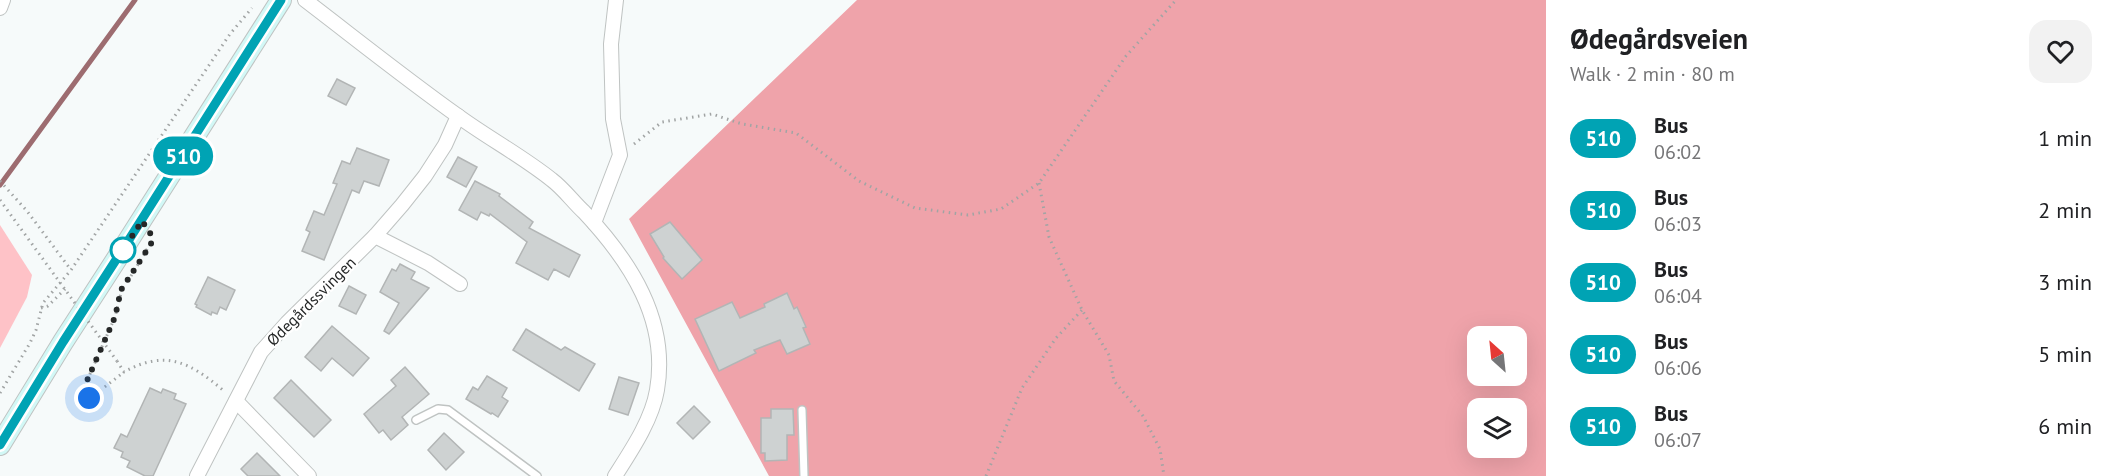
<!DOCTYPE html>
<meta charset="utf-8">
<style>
:root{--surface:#fff;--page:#f2f2f2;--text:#202124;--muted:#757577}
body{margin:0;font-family:"PT Sans",sans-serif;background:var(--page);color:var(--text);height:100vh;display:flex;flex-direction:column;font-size:22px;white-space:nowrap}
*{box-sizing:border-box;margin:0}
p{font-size:20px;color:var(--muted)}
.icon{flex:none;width:33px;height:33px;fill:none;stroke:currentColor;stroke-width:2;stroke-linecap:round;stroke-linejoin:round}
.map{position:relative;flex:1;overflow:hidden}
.side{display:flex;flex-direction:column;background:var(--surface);width:570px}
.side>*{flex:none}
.badge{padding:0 12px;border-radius:20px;font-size:21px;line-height:39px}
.needle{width:39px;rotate:333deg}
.tools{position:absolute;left:1467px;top:326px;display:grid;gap:12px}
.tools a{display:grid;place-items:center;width:60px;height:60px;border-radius:12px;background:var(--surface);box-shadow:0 6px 24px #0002;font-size:30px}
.you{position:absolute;width:30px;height:30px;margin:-15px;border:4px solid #fff;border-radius:50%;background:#1a73e8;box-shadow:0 0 0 9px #1a73e833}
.map>.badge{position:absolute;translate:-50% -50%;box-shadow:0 0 0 3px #fff}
.round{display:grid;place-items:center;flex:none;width:63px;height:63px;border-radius:18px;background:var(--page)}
.head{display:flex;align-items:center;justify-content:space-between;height:102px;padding:0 24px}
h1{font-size:28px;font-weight:700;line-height:45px}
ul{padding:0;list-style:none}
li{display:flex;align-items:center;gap:18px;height:72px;padding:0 24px}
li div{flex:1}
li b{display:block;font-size:22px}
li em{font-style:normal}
li .badge{min-width:66px;font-weight:700;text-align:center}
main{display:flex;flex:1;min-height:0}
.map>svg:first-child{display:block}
.green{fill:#fec2c7}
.forest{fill:#efa3aa;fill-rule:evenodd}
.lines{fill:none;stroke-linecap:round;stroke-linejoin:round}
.stream{stroke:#9d6c70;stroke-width:5}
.building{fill:#ced2d2;stroke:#b2b5b5;stroke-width:1.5}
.lane-casing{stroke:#bfc3c2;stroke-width:10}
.street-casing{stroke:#bfc3c2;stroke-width:16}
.secondary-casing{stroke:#bfc3c2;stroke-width:22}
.path{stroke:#a1a4a4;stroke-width:3;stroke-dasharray:1.5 4.5;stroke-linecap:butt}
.lane{stroke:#fff;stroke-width:7}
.street{stroke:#fff;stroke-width:14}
.secondary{stroke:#d2f8f6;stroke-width:20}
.path-bridge{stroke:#a1a4a4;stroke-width:3;stroke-dasharray:1.5 4.5;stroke-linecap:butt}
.line-casing{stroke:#fff;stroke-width:14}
.line{stroke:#00a3b4;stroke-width:9}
.walk{stroke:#252727;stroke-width:6;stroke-dasharray:0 10.8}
.stop-dot{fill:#fff;stroke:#00a3b4;stroke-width:3}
.labels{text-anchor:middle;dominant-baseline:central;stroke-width:4.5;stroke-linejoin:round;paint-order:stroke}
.street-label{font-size:16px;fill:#252727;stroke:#fff}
</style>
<main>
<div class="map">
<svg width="1546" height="476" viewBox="0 0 1546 476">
<rect width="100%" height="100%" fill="#f6fafa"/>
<!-- green -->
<polygon class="green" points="0,225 32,275 27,297 0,348"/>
<!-- forest -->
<path class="forest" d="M857,0H1546V476H769L629,219ZM1478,336H1516V375H1478ZM1478,408H1516V447H1478Z"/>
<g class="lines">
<!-- stream -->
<polyline class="stream" points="0,185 135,0"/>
</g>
<!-- building -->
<g class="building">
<polygon points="337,79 355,88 346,105 328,96"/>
<polygon points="357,148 389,160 379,186 364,181 359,193 352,190 324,260 302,251 310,232 306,230 314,211 324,215 337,184 333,183 342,161 350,164"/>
<polygon points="458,157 477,167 466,187 447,177"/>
<polygon points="475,181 500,194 499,196 533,222 529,228 580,255 569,277 554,269 548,280 516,263 527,242 490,214 489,216 481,212 477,220 459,210"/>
<polygon points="670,222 702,260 682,279 663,258 664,257 650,234"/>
<polygon points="400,264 415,272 411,279 429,288 389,334 384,331 399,303 380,292 392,269 396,271"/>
<polygon points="208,277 235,290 226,310 220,307 217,314 212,312 211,315 196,307 197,305 195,304"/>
<polygon points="349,286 366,295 356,314 339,306"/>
<polygon points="787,293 794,309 797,307 806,327 803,328 810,344 787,354 780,340 754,350 756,353 719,371 695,319 732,302 740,318 765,307 764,304"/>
<polygon points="332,326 369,358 353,376 332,358 321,371 305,357"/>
<polygon points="526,329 561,350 565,347 595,364 579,391 513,350"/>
<polygon points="405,367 429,394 402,417 408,425 391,440 383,430 379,433 364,414 396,386 391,380"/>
<polygon points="487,376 507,388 502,397 508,401 498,417 492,413 491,414 466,399 473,387 478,390"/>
<polygon points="619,377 639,383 628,415 609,409"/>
<polygon points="291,380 331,420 314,437 274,398"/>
<polygon points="150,388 161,393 163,389 176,394 174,399 186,404 153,476 145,476 127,467 130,461 121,457 123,452 114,448 121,434 127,437"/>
<polygon points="694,406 710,422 693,439 677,423"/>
<polygon points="771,409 793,409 794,435 787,435 787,460 765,461 765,453 761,453 761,418 771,418"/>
<polygon points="444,433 464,452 446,470 428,450"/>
<polygon points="257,453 280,476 248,476 241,469"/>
</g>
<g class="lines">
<defs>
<g id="lane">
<polyline points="802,410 804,476"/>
<polyline points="416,420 438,409 448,410 537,476"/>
</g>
<g id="street">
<path d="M305,0C356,39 406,79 458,116C488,138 522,156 552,180C564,189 573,202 584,212C630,261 669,320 657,390C652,420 631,451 615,476"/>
<polyline points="0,8 3,0"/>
<polyline points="594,223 620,155 613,119 611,44 616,0"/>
<polyline points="375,236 428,263 460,284"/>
<polyline points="236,401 309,476"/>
<polyline points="197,476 261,352 287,323 375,236 402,205 425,176 445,145 458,116"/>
</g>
<polyline id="secondary" points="0,445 63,342 123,249 281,0"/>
</defs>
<!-- lane casing -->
<use href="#lane" class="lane-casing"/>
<!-- street casing -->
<use href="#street" class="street-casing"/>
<!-- secondary casing -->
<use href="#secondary" class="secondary-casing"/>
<!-- path -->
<g class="path">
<polyline points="634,144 662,122 712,114 742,124 796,133 859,181 915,208 968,215 1001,209 1039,183 1126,56 1176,0"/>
<polyline points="0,181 27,211 71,270"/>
<polyline points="1039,183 1049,237 1082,310 1109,355 1114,381 1143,416 1160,449 1164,476"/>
<polyline points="131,276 152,241"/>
<polyline points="122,289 115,317 86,383 84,395 86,397 93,396 124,372"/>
<polyline points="41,308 48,306 65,289"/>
<path d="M117,361L124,372C165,349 190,362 224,391"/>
<polyline points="0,393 30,343 36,330 43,303 71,270 230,34 252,8"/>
<polyline points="986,476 1022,388 1056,338 1082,310"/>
</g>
<!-- lane -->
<use href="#lane" class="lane"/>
<!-- street -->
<use href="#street" class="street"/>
<!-- secondary -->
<use href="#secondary" class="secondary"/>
<!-- path-bridge -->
<polyline class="path-bridge" points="0,200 117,361"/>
</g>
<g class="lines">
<defs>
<polyline id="line" points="0,445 63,342 123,249 281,0"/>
</defs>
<!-- line casing -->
<use href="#line" class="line-casing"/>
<!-- line -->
<use href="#line" class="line"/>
<!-- walk -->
<polyline class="walk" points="89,398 84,394 86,383 115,317 121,290 151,244 152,236 142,221 123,250"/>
</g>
<!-- markers -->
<circle class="stop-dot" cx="123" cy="250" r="12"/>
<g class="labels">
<!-- street labels -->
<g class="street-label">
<text transform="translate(311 301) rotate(-45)">Ødegårdssvingen</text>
</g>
</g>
</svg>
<div class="tools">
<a><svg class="needle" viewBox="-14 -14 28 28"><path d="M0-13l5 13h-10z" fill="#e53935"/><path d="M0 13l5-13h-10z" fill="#757577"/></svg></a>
<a><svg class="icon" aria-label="layers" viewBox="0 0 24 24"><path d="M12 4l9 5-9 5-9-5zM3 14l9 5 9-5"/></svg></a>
</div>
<div class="you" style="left:89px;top:398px"></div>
<b class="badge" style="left:183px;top:156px;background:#00a3b4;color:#fff">510</b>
</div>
<section class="side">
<div class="head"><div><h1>Ødegårdsveien</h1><p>Walk · 2 min · 80 m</p></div><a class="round"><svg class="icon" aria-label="heart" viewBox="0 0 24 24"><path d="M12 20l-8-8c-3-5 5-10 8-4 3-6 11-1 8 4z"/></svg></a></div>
<ul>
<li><span class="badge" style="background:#00a3b4;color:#fff">510</span><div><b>Bus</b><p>06:02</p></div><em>1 min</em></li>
<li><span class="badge" style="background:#00a3b4;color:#fff">510</span><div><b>Bus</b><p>06:03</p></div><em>2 min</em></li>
<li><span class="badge" style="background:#00a3b4;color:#fff">510</span><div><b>Bus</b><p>06:04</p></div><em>3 min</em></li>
<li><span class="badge" style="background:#00a3b4;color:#fff">510</span><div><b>Bus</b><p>06:06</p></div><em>5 min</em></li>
<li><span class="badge" style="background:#00a3b4;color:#fff">510</span><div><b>Bus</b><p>06:07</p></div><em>6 min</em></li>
</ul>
</section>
</main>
